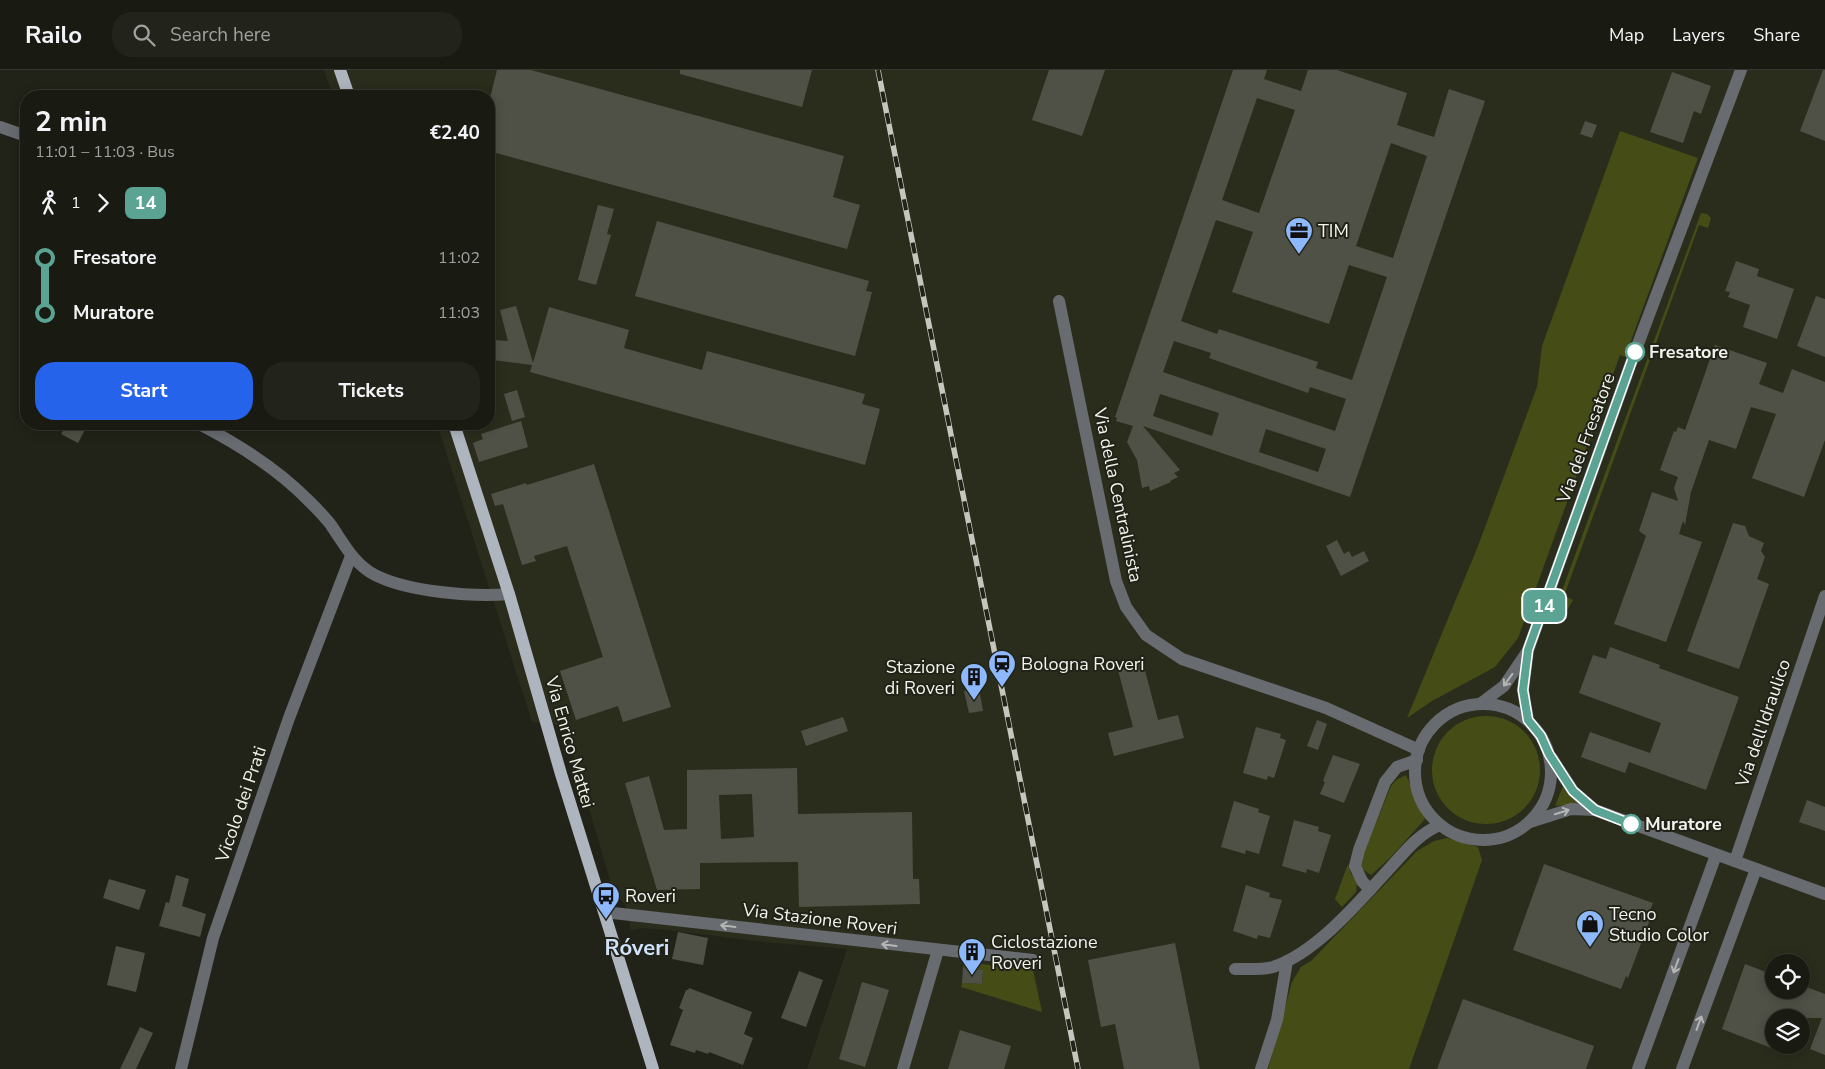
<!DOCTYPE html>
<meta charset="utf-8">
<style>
:root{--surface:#191a12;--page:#22231b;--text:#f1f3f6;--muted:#9fa19f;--line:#373832;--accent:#2563eb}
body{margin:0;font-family:"Nunito Sans",sans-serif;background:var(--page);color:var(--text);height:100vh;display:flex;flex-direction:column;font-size:19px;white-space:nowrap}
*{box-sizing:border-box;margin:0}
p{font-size:16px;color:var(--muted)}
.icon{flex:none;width:28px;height:28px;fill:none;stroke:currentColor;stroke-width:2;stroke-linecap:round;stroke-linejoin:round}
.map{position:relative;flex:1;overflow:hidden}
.panel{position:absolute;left:20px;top:20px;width:475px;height:340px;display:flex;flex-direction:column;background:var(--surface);border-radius:20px;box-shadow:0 2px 12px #0003,0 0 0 1px var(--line)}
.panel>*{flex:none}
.badge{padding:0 10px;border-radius:8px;font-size:18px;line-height:32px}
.fabs{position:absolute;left:1765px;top:884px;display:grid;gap:10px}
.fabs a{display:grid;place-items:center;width:45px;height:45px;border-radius:50%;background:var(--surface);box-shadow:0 2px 12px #0003,0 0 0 1px var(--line);font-size:25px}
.map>.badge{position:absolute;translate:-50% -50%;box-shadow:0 0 0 2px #fff}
.legs{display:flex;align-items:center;gap:8px;height:55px;padding:0 15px;font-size:16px}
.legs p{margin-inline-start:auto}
.headline{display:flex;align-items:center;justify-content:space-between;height:85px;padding:0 15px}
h1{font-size:28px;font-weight:700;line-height:38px}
.action{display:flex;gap:10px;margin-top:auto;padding:10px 15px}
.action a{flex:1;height:58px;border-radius:20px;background:var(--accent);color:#fff;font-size:20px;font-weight:700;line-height:58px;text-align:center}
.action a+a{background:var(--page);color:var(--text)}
ul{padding:0 15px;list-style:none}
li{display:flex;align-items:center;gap:18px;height:55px;font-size:19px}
li i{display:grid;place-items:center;width:8px;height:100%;margin:0 6px;background:currentColor}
li i::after{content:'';width:12px;height:12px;margin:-6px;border:4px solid;border-radius:50%;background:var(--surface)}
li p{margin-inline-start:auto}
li:first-child i{background:linear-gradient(#0000 50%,currentColor 0)}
li:last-child i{background:linear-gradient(currentColor 50%,#0000 0)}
header{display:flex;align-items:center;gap:30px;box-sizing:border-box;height:70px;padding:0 25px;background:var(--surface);border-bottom:1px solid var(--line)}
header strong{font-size:24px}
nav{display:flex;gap:28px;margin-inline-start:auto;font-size:18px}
.search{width:350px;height:45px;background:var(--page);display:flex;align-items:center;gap:12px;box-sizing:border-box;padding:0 18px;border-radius:20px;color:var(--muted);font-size:19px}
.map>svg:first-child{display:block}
.built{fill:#2a2d1c;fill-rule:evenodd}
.green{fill:#464c15}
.building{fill:#4f5146;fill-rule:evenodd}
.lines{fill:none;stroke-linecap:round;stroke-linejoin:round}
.minor{stroke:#686b70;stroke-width:12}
.major{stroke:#afb5bf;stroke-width:12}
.rail-casing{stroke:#c5c6be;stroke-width:5.5}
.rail{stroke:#212318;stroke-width:4;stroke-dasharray:11;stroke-linecap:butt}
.oneway{stroke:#b4b6b4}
.line-1-casing{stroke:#fff;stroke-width:11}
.line-1{stroke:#5ba494;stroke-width:8}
.stop-1-dot{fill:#fff;stroke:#5ba494;stroke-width:2.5}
.labels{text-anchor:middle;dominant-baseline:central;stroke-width:4;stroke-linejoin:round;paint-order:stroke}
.poi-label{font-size:18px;fill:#f2f3ec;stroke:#212318;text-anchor:start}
.stop-label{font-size:18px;font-weight:bold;fill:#f2f3ec;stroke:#212318;text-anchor:start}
.street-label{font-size:18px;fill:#f2f3ec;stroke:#212318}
.district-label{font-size:22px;font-weight:bold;fill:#d0e1fb;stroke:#212318}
</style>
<header>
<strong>Railo</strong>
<div class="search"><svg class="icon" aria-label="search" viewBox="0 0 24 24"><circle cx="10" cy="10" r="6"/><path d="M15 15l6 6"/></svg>Search here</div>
<nav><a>Map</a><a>Layers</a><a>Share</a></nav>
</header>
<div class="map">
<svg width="1825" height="999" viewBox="0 0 1825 999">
<rect width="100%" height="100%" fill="#212318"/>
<!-- built -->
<path class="built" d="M324,0H1825V999H807L847,879L763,872L676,861L643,858L631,860L625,834L614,824L565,656L532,652L437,354H489V26H333ZM1774,892H1801V920H1774ZM1774,948H1801V975H1774Z"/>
<!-- green -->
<g class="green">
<polygon points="1620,61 1698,88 1625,287 1620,285 1518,568 1495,597 1432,631 1407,648 1478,476 1537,317 1542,276"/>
<polygon points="1701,143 1707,144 1711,148 1708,158 1699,155 1564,526 1573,530 1567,540 1561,541 1557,535 1560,526"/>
<circle cx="1486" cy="700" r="54"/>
<polygon points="1406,705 1425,749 1390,788 1371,805 1364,800 1359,794 1391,716 1396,710"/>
<polygon points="1563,716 1582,733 1555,736"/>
<polygon points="1447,768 1478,777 1482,790 1409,999 1268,999 1292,912 1301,897 1311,891 1417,781 1434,771"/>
<polygon points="1348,794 1351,804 1357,812 1356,822 1342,837 1335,829"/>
<polygon points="964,892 1033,900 1042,942 961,917 962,913 982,914 983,900 963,898"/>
</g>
<!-- building -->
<g class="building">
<polygon points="497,0 531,0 844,86 833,127 860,135 847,179 489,81 489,32"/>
<polygon points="680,0 812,0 802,37 680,4"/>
<polygon points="1049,0 1105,0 1082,66 1032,50"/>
<path d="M1233,0H1267L1264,9L1301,21L1308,0H1337L1407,23L1397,55L1434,67L1449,19L1485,31L1350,427L1143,356L1180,400L1174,403L1178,407L1170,411L1171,412L1150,421L1149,416L1142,418L1137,390L1127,372L1133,356L1116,351L1117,348L1115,347ZM1257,28L1295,40L1259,143L1222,130ZM1391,73L1427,86L1393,188L1356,176ZM1216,150L1253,162L1232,222L1329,254L1349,195L1387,207L1352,310L1316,298L1318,292L1219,259L1217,264L1181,251ZM1174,271L1211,283L1209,288L1308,323L1310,317L1346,329L1335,361L1163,302ZM1160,324L1219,343L1212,366L1153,346ZM1266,359L1326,379L1318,402L1259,382Z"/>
<polygon points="1823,0 1825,0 1825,71 1800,61"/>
<polygon points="1672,2 1711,16 1701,44 1694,41 1683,73 1650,62"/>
<polygon points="1585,51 1597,55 1592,68 1580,64"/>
<polygon points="598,135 614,139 607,164 611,165 596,215 578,210"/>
<polygon points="657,151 869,211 866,221 872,222 855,286 635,226"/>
<polygon points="1736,191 1759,199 1757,206 1794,219 1777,269 1743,257 1750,235 1728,227 1730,222 1725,221"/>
<polygon points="1816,226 1825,229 1825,287 1797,276"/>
<polygon points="516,236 533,293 549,237 629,260 624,278 702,300 707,281 865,324 862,334 880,339 865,395 530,302 532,295 493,290 495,270 508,271 500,240"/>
<polygon points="1715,275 1767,293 1759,314 1783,323 1792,299 1825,312 1825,370 1804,427 1752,408 1776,344 1751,337 1736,379 1709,370 1691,422 1685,455 1683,451 1679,464 1702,472 1666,572 1614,554 1646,466 1639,461 1652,422 1678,431 1674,418 1678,407 1660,400 1674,361 1676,362 1678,357 1685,360"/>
<polygon points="517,320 525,347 512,351 504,324"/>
<polygon points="521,351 528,377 479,392 473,373 483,369 481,364"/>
<polygon points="67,354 88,354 78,373 61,364"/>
<polygon points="594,394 671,637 623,652 618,636 576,650 560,601 603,587 567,476 534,486 536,491 522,495 503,434 495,436 491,424 526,413 527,415"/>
<polygon points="1733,453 1745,456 1749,466 1764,473 1761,481 1765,487 1757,509 1769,514 1739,599 1687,581"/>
<polygon points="1337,470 1344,484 1349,481 1352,487 1364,481 1369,491 1341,506 1326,476"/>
<polygon points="1610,577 1660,595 1659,598 1739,627 1706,720 1629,692 1625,703 1581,687 1590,662 1650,683 1661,653 1579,623 1593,585 1606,589"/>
<polygon points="1143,593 1158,650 1178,645 1184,668 1114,686 1108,663 1133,657 1118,600"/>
<polygon points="979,618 983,641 969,643 964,621"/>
<polygon points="843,647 848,661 806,676 801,661"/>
<polygon points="1317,650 1327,654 1318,680 1307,676"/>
<polygon points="1256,657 1281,664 1280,668 1286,670 1274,708 1268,706 1267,710 1243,703"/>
<polygon points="1333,685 1360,694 1344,733 1320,724 1325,712 1323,711"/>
<path d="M797,698L798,744L912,742L913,809H919L920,834L799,837L798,792L700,793V819L657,820L625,713L649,706L664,760L687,759V700ZM752,724L754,767L721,769L719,725Z"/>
<polygon points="1807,730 1825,737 1825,761 1799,752"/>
<polygon points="1234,731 1259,739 1258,742 1270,746 1259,784 1246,780 1245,784 1221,777"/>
<polygon points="1294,750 1319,757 1318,761 1331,765 1319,803 1307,799 1306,803 1282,796"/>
<polygon points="1544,794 1653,833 1648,846 1651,847 1628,908 1626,906 1621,919 1513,880"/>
<polygon points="176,805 189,809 182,836 206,844 200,867 159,856 166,832 169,833"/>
<polygon points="109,809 146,820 139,840 103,828"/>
<polygon points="1246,815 1270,823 1269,827 1282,830 1270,868 1258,865 1257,869 1233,861"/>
<polygon points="678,862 708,868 703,895 672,889"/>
<polygon points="1175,873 1200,999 1124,999 1115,954 1101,957 1088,890"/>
<polygon points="116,876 145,883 136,922 107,915"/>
<polygon points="1745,894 1774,905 1774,920 1801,920 1801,915 1825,924 1825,985 1810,979 1822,948 1774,948 1774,979 1722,959"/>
<polygon points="963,898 983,900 982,914 962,913"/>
<polygon points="799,901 823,910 806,957 781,948"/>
<polygon points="862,912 889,920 865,997 839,989"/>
<polygon points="689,918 752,942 744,964 753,968 743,995 709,982 708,984 696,980 695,983 670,975 683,940 679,938 686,920 688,920"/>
<polygon points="1463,929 1594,976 1586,999 1437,999"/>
<polygon points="140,957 153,963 136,999 120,999"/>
<polygon points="960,960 1011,976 1004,999 948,999"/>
</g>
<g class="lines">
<!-- minor -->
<g class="minor">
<polyline points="0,57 26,66"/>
<polyline points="1059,231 1116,511 1126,537 1146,565 1182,589 1326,638 1419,680"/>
<path d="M199,354C240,375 278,399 310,432C317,439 325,447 331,455C344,474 354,494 375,505C408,522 473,527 509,524"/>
<polyline points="1480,634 1504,616 1527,582"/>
<circle cx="1483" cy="702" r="68"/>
<polyline points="1528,650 1523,620 1528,580 1635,282 1741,0"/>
<polyline points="1551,687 1573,721 1595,740"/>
<polyline points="1530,752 1571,739 1595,740 1825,824"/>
<polyline points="1735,791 1825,526"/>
<polyline points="1370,820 1362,811 1355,796 1359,780 1385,712 1397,697 1417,690"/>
<polyline points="604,842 1033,890"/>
<path d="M1235,899C1247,899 1262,900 1273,897C1316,883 1359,832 1389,799C1405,782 1418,764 1440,755"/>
<polyline points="181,999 213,868 289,648 351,486"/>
<polyline points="903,999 938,880"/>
<polyline points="1261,999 1277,950 1287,891"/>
<polyline points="1638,999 1716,785"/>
<polyline points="1682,999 1756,799"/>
</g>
<!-- major -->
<g class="major">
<polyline points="340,0 349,26"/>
<polyline points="454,354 509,524 561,704 653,999"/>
</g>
<defs>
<polyline id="rail" points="878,0 1078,999"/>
</defs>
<!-- rail casing -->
<use href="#rail" class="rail-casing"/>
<!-- rail -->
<use href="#rail" class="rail"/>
</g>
<!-- one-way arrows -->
<defs><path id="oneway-shaft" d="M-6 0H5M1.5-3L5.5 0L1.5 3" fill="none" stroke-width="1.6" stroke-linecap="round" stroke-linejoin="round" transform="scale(1.25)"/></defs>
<g class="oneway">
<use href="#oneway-shaft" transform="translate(1508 610) rotate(126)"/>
<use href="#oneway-shaft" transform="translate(1562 742) rotate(-17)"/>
<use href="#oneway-shaft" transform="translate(728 856) rotate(-173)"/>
<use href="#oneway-shaft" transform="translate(889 875) rotate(-173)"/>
<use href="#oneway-shaft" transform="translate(1676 896) rotate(110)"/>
<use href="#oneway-shaft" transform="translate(1699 953) rotate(-70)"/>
</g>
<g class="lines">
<defs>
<polyline id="line-1" points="1631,754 1595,740 1573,721 1549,684 1541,666 1528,650 1523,620 1528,580 1635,282"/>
</defs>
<!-- line-1 casing -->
<use href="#line-1" class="line-1-casing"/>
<!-- line-1 -->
<use href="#line-1" class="line-1"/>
</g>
<!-- icons -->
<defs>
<symbol id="office-pin" viewBox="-11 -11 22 30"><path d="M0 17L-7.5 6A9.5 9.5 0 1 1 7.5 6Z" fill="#8db9fc" stroke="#212318"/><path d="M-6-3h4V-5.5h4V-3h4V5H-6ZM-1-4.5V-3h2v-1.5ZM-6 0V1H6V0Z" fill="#111"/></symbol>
<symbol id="station-pin" viewBox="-11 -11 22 30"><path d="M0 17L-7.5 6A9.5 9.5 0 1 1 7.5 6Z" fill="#8db9fc" stroke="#212318"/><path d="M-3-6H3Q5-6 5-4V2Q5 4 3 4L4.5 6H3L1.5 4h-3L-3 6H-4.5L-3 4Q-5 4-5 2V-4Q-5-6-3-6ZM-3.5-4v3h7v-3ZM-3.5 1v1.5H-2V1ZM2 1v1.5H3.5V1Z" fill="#111"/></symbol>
<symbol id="building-pin" viewBox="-11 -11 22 30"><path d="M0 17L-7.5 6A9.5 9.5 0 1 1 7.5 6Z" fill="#8db9fc" stroke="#212318"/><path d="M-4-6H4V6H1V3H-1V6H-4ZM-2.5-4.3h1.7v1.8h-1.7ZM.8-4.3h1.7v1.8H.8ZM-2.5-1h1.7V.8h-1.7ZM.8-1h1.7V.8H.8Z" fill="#111"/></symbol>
<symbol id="bus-pin" viewBox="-11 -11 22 30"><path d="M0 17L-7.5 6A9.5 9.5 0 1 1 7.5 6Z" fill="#8db9fc" stroke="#212318"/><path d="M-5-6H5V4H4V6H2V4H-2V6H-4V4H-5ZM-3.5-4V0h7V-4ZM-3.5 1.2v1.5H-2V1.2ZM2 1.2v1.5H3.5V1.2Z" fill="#111"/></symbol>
<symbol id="shop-pin" viewBox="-11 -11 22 30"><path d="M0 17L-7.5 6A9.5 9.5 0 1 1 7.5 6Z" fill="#8db9fc" stroke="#212318"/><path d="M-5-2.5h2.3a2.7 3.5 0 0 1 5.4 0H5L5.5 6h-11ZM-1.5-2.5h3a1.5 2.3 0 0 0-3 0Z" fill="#111"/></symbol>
</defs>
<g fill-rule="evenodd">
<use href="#office-pin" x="1283" y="145" width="32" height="43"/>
<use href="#station-pin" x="986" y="578" width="32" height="43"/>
<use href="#building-pin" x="958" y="591" width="32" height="43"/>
<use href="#bus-pin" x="590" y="810" width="32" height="43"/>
<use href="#shop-pin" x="1574" y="838" width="32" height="43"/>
<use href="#building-pin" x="956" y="866" width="32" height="43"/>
</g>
<!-- markers -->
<g class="stop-1-dot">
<circle cx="1635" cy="282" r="9"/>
<circle cx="1631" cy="754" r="9"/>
</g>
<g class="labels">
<!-- poi labels -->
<g class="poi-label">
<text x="1318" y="161">TIM</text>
<text x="1021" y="594">Bologna Roveri</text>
<text x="955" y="597" text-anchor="end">Stazione<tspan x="955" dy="21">di Roveri</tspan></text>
<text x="625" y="826">Roveri</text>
<text x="1609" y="844">Tecno<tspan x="1609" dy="21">Studio Color</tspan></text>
<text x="991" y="872">Ciclostazione<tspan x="991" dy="21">Roveri</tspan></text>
</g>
<!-- stop labels -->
<g class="stop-label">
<text x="1649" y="282">Fresatore</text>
<text x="1645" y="754">Muratore</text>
</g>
<!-- street labels -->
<g class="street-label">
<text transform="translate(1586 368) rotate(-70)">Via del Fresatore</text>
<text transform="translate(1118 425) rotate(78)">Via della Centralinista</text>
<text transform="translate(1763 653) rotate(-71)">Via dell'Idraulico</text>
<text transform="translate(570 672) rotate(74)">Via Enrico Mattei</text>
<text transform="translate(241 734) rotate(-71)">Vicolo dei Prati</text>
<text transform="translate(820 849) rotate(7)">Via Stazione Roveri</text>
</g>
<!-- district labels -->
<g class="district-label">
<text x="637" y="878">Róveri</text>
</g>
</g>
</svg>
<div class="fabs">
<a><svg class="icon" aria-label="locate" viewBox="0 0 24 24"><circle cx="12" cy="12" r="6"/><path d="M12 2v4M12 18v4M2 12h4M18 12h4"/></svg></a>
<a><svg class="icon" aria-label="layers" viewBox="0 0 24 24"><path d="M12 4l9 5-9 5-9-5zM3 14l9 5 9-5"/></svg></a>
</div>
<b class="badge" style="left:1544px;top:536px;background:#5ba494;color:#fff">14</b>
<section class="panel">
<div class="headline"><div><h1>2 min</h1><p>11:01 – 11:03 · Bus</p></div><b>€2.40</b></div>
<div class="legs"><svg class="icon" aria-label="walk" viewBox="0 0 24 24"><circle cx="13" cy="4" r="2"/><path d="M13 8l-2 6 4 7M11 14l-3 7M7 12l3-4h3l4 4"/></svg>1<svg class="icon" aria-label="forward" viewBox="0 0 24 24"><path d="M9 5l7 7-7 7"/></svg><b class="badge" style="background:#5ba494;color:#fff">14</b></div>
<ul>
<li><i style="color:#5ba494"></i><b>Fresatore</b><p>11:02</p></li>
<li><i style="color:#5ba494"></i><b>Muratore</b><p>11:03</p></li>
</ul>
<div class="action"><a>Start</a><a>Tickets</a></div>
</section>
</div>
